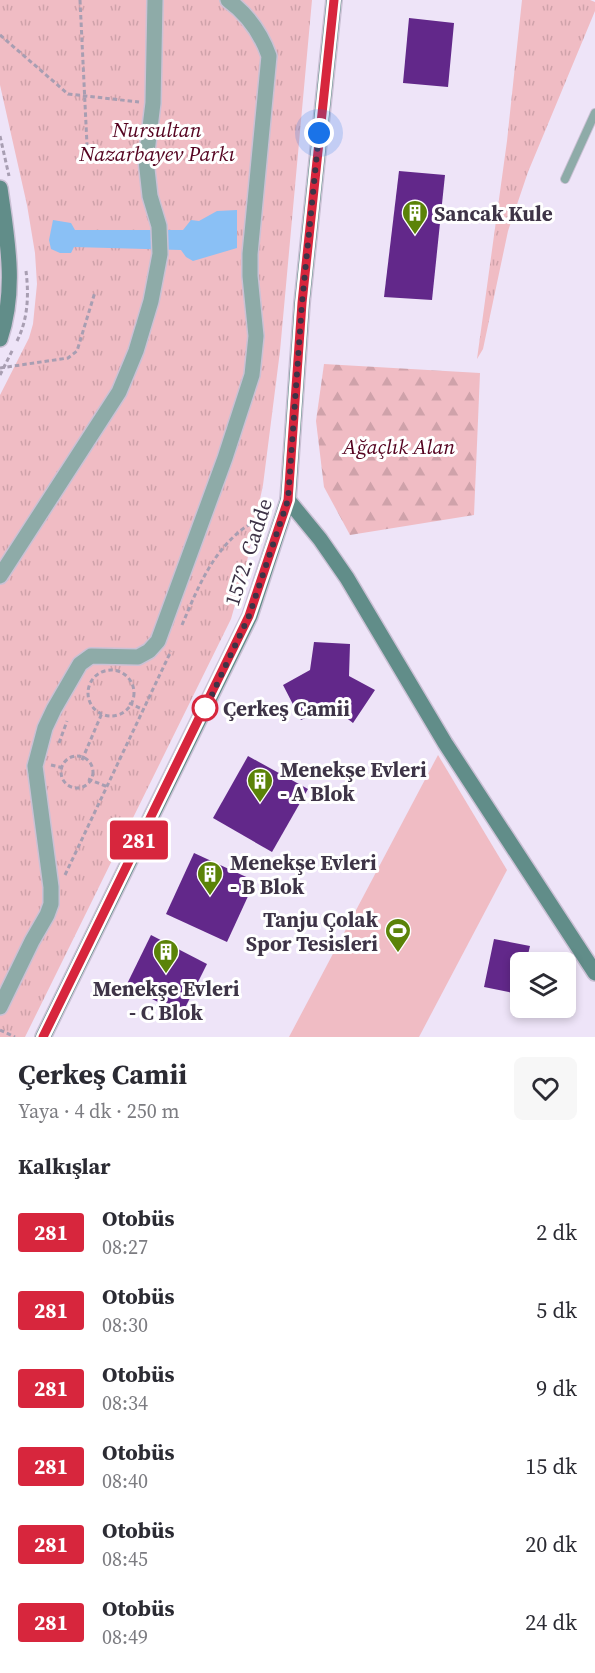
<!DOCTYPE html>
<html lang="tr">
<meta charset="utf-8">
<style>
:root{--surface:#fff;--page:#f7f7f7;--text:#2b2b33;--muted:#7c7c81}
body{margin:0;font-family:"Source Serif 4",serif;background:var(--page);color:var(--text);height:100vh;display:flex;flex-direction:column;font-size:22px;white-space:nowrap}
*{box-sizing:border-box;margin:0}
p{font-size:20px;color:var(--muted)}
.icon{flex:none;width:33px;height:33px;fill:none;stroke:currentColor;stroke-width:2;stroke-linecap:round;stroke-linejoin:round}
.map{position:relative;height:1037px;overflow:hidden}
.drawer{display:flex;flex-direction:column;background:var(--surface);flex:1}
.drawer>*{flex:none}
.badge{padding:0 12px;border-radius:4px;font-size:21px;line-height:39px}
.controls{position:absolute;left:510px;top:952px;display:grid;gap:12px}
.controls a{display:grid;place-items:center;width:66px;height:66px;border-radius:9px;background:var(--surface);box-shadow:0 3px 9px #0003;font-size:30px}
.you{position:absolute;width:30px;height:30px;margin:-15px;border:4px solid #fff;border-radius:50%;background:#1a73e8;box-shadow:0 0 0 9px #1a73e833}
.map>.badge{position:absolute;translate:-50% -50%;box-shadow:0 0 0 3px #fff}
h2{padding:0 18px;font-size:22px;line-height:54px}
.round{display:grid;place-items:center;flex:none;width:63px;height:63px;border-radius:9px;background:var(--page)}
.summary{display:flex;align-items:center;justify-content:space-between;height:102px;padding:0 18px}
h1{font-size:28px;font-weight:700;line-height:45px}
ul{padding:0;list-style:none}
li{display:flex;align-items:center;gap:18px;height:78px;padding:0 18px}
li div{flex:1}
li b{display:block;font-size:22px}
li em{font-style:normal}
li .badge{min-width:66px;font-weight:700;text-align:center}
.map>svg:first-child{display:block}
.grass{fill:#f0bcc4}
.forest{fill:url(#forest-firs)}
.park{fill:url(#park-tufts)}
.water{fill:#8ac0f5}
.building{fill:#62288a}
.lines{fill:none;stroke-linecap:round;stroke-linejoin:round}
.lane-casing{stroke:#cbc1d5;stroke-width:10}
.street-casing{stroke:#cbc1d5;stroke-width:18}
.secondary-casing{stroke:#cbc1d5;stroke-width:18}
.path{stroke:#a89eb2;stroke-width:3;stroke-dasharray:4.5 3;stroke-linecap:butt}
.lane{stroke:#8eaba8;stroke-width:8}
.street{stroke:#8eaba8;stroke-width:15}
.secondary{stroke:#618d89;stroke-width:15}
.line-casing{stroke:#fff;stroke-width:14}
.line{stroke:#d7263d;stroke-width:9}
.walk{stroke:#3e3447;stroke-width:6;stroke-dasharray:0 10.8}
.stop-dot{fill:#fff;stroke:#d7263d;stroke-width:3}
.labels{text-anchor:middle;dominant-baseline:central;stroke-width:6;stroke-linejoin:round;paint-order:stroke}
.park-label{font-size:21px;font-style:italic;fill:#550320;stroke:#fff}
.poi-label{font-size:21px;font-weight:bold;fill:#3e3447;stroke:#fff;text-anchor:start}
.street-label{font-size:21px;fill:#3e3447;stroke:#fff}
.stop-label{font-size:21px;font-weight:bold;fill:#3e3447;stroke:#fff;text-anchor:start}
</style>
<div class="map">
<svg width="595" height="1037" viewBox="0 0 595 1037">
<defs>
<pattern id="forest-firs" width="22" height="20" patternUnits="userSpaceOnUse" patternTransform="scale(1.5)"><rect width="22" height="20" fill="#f0bcc4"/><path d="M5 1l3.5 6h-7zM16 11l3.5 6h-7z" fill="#cfa2aa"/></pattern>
<pattern id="park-tufts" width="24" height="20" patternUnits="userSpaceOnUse" patternTransform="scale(1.5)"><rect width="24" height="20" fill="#f0bcc4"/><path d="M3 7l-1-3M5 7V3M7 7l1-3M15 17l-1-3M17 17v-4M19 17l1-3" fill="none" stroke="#cfa2aa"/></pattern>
</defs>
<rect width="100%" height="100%" fill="#eee4f8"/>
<!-- grass -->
<polygon class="grass" points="438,755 507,870 419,1037 289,1037"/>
<!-- forest -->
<polygon class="forest" points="324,364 480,373 474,515 350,535 324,487 316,421"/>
<!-- park -->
<g class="park">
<polygon points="0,0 312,0 280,351 263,485 246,566 231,619 25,1037 0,1037 0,395 29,338 33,324 37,284 35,253 27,205 0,85"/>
<polygon points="522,0 590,0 595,2 595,11 528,172 508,231 483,349 477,359 507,141"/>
</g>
<!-- water -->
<polygon class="water" points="237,210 237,248 193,261 186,257 181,250 74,247 71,253 60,253 51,249 49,240 53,220 71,223 75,230 183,230 191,220 199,221 217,211"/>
<!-- building -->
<g class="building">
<polygon points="409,18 454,23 448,87 403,83"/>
<polygon points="399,171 445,175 432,300 384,297"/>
<polygon points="314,642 350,644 349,676 375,690 353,723 331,706 301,720 283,685 310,670"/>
<polygon points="248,756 308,789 272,852 213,818"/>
<polygon points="194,853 255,881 227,942 166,914"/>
<polygon points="151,935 207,964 182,1014 126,986"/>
<polygon points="494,939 530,946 526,963 520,963 520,984 518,994 484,987"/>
</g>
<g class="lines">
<defs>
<polyline id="lane" points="565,179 595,113"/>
<g id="street">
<polyline points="0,576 119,392 136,351 151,301 160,254 159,226 150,196 146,160 153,103 155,0"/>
<path d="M0,1007L32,941L47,915L51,904V887L35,766L45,728L54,709L80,664L91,656L138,657L149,651L158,641L225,458L252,375L256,336L250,276V254L269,56C261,33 247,14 228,0"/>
</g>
<g id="secondary">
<path d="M0,188C7,238 17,289 0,339"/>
<polyline points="288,500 320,539 347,578 445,743 595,973"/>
<polyline points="43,1037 250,616 288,500 302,303 334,0"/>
</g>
</defs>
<!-- lane casing -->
<use href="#lane" class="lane-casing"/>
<!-- street casing -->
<use href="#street" class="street-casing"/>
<!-- secondary casing -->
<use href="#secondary" class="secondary-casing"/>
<!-- path -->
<g class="path">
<polyline points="80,0 87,145"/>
<polyline points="0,35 68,94 139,102"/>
<polyline points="0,136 9,176"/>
<path d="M17,341C28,319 29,295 26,271"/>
<polyline points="0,368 68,358 77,351 95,292"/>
<polyline points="0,375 13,349"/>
<path d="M182,625C196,592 210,556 239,532C247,525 258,520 267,514"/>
<circle cx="111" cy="693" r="23"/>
<polyline points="129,703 144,710"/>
<polyline points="59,743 67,721"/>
<circle cx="77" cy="772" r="16"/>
<polyline points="82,760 102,713"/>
<polyline points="51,765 64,768"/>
<polyline points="88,779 108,787"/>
<polyline points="65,875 171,651"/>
<polyline points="0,1030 15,1037"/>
</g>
<!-- lane -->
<use href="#lane" class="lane"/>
<!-- street -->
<use href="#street" class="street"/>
<!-- secondary -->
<use href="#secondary" class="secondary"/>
</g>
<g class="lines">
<defs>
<polyline id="line" points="43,1037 249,616 288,500 302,303 334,0"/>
</defs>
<!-- line casing -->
<use href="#line" class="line-casing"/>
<!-- line -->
<use href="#line" class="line"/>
<!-- walk -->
<polyline class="walk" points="205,708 202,716 249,616 288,500 302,303 319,133"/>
</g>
<!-- icons -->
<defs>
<symbol id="building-pin" viewBox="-11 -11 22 30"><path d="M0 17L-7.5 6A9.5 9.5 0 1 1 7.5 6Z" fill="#5b8308" stroke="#fff"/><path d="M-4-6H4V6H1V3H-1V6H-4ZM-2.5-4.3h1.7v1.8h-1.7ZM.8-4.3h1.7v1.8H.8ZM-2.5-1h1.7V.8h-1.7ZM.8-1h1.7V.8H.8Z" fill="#fff"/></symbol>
<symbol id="stadium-pin" viewBox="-11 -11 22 30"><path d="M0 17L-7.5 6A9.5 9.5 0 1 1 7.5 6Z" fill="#5b8308" stroke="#fff"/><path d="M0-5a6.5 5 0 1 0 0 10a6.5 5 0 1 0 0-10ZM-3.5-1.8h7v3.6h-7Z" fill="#fff"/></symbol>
</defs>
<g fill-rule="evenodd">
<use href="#building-pin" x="400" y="198" width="30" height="40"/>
<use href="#building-pin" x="245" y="766" width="30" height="40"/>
<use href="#building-pin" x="195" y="859" width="30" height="40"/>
<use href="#stadium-pin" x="383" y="916" width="30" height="40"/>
<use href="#building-pin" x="151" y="937" width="30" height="40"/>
</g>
<!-- markers -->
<circle class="stop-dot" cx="205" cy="708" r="12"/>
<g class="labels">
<!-- park labels -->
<g class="park-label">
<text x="157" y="129">Nursultan<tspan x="157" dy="24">Nazarbayev Parkı</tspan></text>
<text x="399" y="446">Ağaçlık Alan</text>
</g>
<!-- poi labels -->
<g class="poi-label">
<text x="434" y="213">Sancak Kule</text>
<text x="280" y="769">Menekşe Evleri<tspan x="280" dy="24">- A Blok</tspan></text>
<text x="230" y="862">Menekşe Evleri<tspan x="230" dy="24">- B Blok</tspan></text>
<text x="378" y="919" text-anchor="end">Tanju Çolak<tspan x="378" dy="24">Spor Tesisleri</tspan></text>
<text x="166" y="988" text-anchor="middle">Menekşe Evleri<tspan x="166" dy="24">- C Blok</tspan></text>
</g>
<!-- street labels -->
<g class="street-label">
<text transform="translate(248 552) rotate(-72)">1572. Cadde</text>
</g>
<!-- stop labels -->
<g class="stop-label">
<text x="223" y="708">Çerkeş Camii</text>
</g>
</g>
</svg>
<div class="controls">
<a><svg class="icon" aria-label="layers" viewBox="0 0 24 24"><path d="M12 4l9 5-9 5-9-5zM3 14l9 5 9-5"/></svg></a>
</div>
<div class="you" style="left:319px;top:133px"></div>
<b class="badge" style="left:139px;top:840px;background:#d7263d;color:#fff">281</b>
</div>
<section class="drawer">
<div class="summary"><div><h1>Çerkeş Camii</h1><p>Yaya · 4 dk · 250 m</p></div><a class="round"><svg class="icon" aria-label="heart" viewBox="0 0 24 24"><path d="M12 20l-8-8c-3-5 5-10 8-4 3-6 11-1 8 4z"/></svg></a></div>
<h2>Kalkışlar</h2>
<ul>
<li><span class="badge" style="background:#d7263d;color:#fff">281</span><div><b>Otobüs</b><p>08:27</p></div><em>2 dk</em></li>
<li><span class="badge" style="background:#d7263d;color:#fff">281</span><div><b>Otobüs</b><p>08:30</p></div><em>5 dk</em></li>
<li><span class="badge" style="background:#d7263d;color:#fff">281</span><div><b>Otobüs</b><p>08:34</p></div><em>9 dk</em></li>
<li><span class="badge" style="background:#d7263d;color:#fff">281</span><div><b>Otobüs</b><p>08:40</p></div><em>15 dk</em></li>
<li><span class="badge" style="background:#d7263d;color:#fff">281</span><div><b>Otobüs</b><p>08:45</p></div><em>20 dk</em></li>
<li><span class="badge" style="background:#d7263d;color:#fff">281</span><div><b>Otobüs</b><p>08:49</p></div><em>24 dk</em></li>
</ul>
</section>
